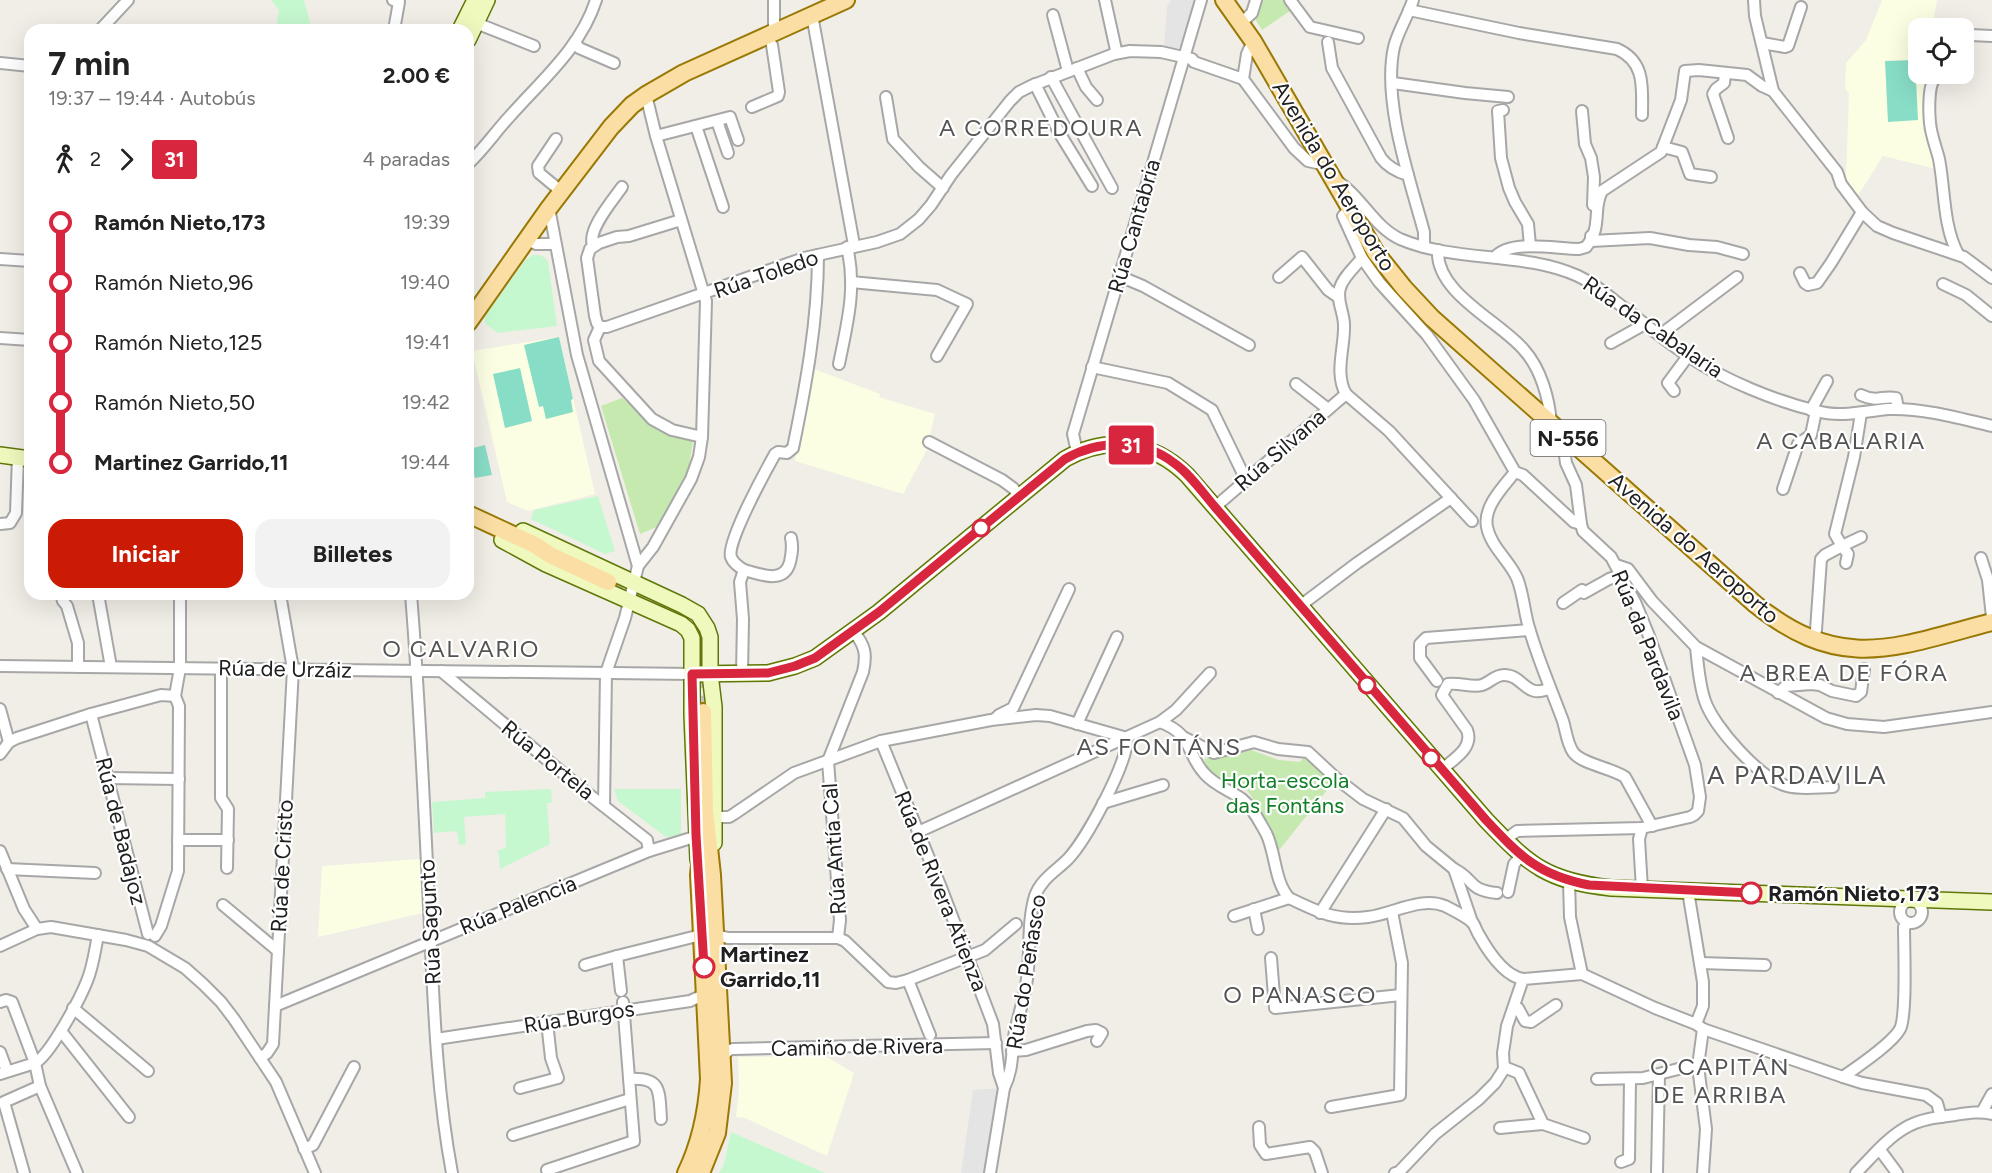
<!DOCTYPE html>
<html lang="es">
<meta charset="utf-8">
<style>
:root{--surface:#fff;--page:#f2f2f2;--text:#222;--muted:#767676;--accent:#cc1b05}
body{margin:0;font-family:Figtree,sans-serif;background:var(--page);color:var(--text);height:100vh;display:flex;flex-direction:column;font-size:22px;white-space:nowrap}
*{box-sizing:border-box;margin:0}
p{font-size:20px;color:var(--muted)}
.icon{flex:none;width:33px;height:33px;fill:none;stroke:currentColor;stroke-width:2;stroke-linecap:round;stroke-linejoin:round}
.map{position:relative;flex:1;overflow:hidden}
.details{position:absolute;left:24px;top:24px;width:450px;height:576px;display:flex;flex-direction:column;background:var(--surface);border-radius:18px;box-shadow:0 6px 24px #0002}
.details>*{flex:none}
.badge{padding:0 12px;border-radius:4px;font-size:21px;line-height:39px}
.buttons{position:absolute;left:1908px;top:18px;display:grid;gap:12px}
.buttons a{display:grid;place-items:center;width:66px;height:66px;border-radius:12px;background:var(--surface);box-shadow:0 6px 24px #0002;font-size:30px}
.map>.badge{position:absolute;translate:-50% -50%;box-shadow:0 0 0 3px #fff}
.legs{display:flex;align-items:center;gap:9px;height:66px;padding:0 24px;font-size:20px}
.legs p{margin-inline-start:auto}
.headline{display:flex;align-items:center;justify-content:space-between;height:102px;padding:0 24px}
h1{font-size:33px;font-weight:700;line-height:45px}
.cta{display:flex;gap:12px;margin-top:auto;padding:12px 24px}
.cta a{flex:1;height:69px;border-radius:18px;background:var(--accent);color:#fff;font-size:24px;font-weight:700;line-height:69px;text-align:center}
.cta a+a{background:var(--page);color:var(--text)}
ul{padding:0 24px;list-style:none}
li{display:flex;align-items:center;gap:21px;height:60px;font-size:22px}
li i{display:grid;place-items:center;width:9px;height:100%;margin:0 8px;background:currentColor}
li i::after{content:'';width:15px;height:15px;margin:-8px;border:4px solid;border-radius:50%;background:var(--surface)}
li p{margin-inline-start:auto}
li:first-child i{background:linear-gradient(#0000 50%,currentColor 0)}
li:last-child i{background:linear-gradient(currentColor 50%,#0000 0)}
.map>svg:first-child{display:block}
.education{fill:#fbfee2}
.grass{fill:#c5e9af}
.park{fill:#c6f8d0}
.pitch{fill:#88ddc6}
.parking{fill:#e4e4e4}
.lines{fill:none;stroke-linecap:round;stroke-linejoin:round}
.primary-tunnel{stroke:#c7c5bf;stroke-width:16;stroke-dasharray:16 8;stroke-linecap:butt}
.street-casing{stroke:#a7a7a7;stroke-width:14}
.secondary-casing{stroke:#5f7708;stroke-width:18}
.primary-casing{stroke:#997804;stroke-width:20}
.street{stroke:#fff;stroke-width:10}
.secondary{stroke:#eff8bd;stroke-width:15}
.primary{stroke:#fadea3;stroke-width:16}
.line-1-casing{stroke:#fff;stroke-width:14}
.line-1{stroke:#d7263d;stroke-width:9}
.stop-1-dot{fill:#fff;stroke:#d7263d;stroke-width:3}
.labels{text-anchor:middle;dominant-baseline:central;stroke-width:4.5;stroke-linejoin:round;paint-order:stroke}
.shield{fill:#fff;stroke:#636363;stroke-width:1.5}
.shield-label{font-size:21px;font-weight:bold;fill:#202020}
.street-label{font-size:22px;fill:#202020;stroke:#fff}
.park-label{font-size:22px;fill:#0f7e24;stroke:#fff}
.stop-label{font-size:22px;font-weight:bold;fill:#202020;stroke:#fff;text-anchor:start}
.neighbourhood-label{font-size:24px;letter-spacing:1.5px;fill:#535353;stroke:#fff}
.quarter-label{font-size:26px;letter-spacing:1.5px;fill:#535353;stroke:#fff}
</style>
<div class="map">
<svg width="1992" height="1173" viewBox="0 0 1992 1173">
<rect width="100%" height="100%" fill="#f1eee7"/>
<!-- education -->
<g class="education">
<polygon points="1882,0 1937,0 1932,28 1918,28 1918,74 1928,74 1926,123 1936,169 1883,156 1857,197 1846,178 1849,94 1845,88 1846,63 1866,40"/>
<polygon points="559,337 595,494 528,511 507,502 472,351"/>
<polygon points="814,369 880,394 879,397 935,414 930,435 923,437 923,448 928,448 903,494 795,461"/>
<polygon points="420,859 423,913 318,937 322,866"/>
<polygon points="825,1056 854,1073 827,1156 745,1118 736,1117 739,1088 738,1057"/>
</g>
<!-- grass -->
<g class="grass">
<polygon points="1259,0 1285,0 1293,9 1262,30 1254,17"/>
<polygon points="622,398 662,429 693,441 689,467 659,526 640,534 601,406"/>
<path d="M1251,750L1279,760L1300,762L1306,755L1335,780L1276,854C1273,839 1256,797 1245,789C1235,782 1219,782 1210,772C1208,769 1206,763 1204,759Z"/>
</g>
<!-- park -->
<g class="park">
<polygon points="271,0 304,0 312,30 276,30 279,10"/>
<polygon points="533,255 541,255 548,261 557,326 497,333 485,323 485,316 525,260"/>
<polygon points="598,496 615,551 605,554 531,519 534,510"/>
<polygon points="551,789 552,803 547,803 550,844 500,869 498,850 506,848 505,814 464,817 466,844 459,845 457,831 434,833 432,802 485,798 485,792"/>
<polygon points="614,789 681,789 681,836 666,837 618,801"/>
<polygon points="731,1132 825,1173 719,1173 724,1164"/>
</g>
<!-- pitch -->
<g class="pitch">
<polygon points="1915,60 1918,120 1888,122 1885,61"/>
<polygon points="559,337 573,399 571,400 573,412 546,419 543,406 539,407 524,345"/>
<polygon points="520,368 532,421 505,428 493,374"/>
<polygon points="485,445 492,475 475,478 469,449"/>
</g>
<!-- parking -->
<g class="parking">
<polygon points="1171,0 1193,0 1193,6 1181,46 1174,50 1164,48 1167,7"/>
<polygon points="1004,1088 987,1173 961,1173 973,1090"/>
</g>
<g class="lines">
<!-- primary-tunnel -->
<polyline class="primary-tunnel" points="608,582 679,615 691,623 698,633 701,650 703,712"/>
<defs>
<g id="street">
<polyline points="393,0 399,2 394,30"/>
<polyline points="774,0 774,33"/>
<polyline points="1105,0 1116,50 1114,54"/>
<polyline points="1290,0 1310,27 1358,38"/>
<path d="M1413,0C1408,16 1398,31 1394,47C1382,101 1410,180 1424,232V247"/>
<polyline points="1754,0 1755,16 1773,91 1837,172 1841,184 1862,212 1877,226 1893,233 1964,257 1992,278"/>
<path d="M1409,10L1519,33L1617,49C1646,62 1642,88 1642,115"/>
<polyline points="812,15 854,245"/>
<polyline points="1053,15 1068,71"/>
<polyline points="476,23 534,46"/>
<polyline points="1241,23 1252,13 1256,0"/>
<polyline points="100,30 128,0"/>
<polyline points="1970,35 1992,36"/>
<polyline points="1253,41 1247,54 1243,79 1294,148 1308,161 1326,165"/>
<polyline points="575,42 579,48 614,63"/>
<path d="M1328,42L1332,68L1381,158C1388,167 1397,172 1408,175"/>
<polyline points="1762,43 1785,47 1788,46 1801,7"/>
<polyline points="0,63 30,66"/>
<polyline points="1077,68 1086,87 1097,100"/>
<polyline points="1725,74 1724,83 1716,89 1713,94 1728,138"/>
<polyline points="1051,77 1112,188"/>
<path d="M1935,79C1928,84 1929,113 1930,123C1931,135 1936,147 1939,159C1945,190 1943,226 1958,254"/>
<polyline points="1393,83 1465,93 1508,97"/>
<polyline points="1035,84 1060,134 1092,186"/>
<polyline points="886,97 893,139 919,167 943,188"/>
<polyline points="752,107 778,96 779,92 772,45"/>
<polyline points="1503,110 1498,111 1501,158 1509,188 1515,202 1528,224 1530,246"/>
<polyline points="1582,111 1585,144 1591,158 1594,177 1593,205"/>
<polyline points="717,121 728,153"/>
<polyline points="696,126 723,207"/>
<polyline points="656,136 730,117 738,140"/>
<polyline points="556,139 538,166 539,173 562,192"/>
<polyline points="1663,147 1682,152 1690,174 1711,177"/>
<path d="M468,164C484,149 496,131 511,115C543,79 581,47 596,0"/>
<path d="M1337,181C1361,196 1374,227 1400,239C1456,263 1522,251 1578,276C1591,282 1604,292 1615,301C1639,319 1663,339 1688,356C1724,380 1775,401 1817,411C1841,418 1865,411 1889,409C1923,408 1959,418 1992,426"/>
<polyline points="549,208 577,355 638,566"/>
<polyline points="1350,208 1343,216 1362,258 1379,282 1427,335 1474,400 1515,472 1523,475 1574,522 1581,524"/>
<polyline points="1591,236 1591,241 1650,238 1689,245 1717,247 1743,254"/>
<polyline points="527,240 536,244 555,244"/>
<path d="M593,245C587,230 613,200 622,187"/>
<path d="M1438,250C1435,293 1501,322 1524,350C1541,369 1549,398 1551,423"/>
<path d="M1495,257C1511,239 1556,249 1579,249L1586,247C1603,226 1592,209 1602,191L1661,152L1681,100L1685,71L1699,70L1747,75L1762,86L1773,91"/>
<path d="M1362,258C1355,267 1343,277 1340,288C1336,301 1344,312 1344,325C1345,347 1334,373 1346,394L1389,431L1472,521"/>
<polyline points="0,259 30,261"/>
<polyline points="1800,273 1805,283 1808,285 1817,283 1831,263 1862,212"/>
<polyline points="1119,276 1143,286 1249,345"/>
<polyline points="1279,277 1302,257 1328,290 1338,297"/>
<polyline points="851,282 937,290 967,304 937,356"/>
<polyline points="1943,284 1966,295 1992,316"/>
<polyline points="600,327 607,327 804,258 877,242 900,234 919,219 931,205 951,175 1010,101 1019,92 1031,86 1114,54 1130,51 1161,52 1192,59 1194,62 1243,79"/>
<polyline points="600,327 597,323 595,316 587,258 590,249 599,243 617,237 629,236 681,220"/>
<polyline points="600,327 594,340 599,361 652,419 672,430 702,437"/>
<polyline points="1660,335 1737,277"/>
<polyline points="0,338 30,340"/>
<polyline points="1611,343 1645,324"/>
<path d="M839,364C847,324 857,288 847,247"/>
<polyline points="1092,367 1168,383 1212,410 1246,480"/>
<polyline points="1296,384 1328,409"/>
<polyline points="1674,391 1668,383 1688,356"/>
<path d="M1861,395C1878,403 1882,395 1896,398L1898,409"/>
<polyline points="1811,410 1827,381"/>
<polyline points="929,442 1002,480 1013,488 1020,496"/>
<polyline points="1077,452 1073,434 1201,0"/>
<path d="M1515,472C1503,487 1483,507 1487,527C1491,547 1509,560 1517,578C1524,595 1524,614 1530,631C1539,662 1552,691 1563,721C1566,731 1567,743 1573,752C1581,764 1612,768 1625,777L1652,826"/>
<polyline points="1783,489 1798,444 1811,435 1816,411"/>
<polyline points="1215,507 1346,394"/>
<polyline points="0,524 10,523 16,513 18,457"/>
<polyline points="1981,558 1988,580 1992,617"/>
<polyline points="1846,563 1848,554 1842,546 1861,537"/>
<polyline points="1616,565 1628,569 1652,601 1696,647 1826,718 1847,724 1884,727 1992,712"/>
<path d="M744,570C760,574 784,585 790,562C792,553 793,547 791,538"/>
<polyline points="61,594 63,601 67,606 78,643 78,667"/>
<polyline points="98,594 111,667"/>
<path d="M411,594C420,706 425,817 430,929C434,1011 437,1093 452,1173"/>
<polyline points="1563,603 1582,590 1584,593 1609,579 1621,575"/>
<polyline points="1300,606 1357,563 1451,498"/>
<polyline points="1813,640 1816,630 1821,559 1825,555 1842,546 1835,534 1854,457 1861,413"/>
<path d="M1696,647C1698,665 1699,684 1705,701C1714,727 1760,779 1787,786C1801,790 1819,787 1833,787"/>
<polyline points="0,666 692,674"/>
<polyline points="221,669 221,798 228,809 227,868"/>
<polyline points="441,671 582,789 647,840 649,851"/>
<path d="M742,674L743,619L740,582L744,570C739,567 733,563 731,557C726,543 766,470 775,454L778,452L787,453L793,448C806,385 818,320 818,255"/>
<polyline points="1437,681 1420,658 1420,644 1426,638 1529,630"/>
<polyline points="1778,693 1786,686 1811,684 1820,685 1832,691 1856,696 1861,692 1864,669"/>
<polyline points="175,696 180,668 180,594"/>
<polyline points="0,709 9,742"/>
<polyline points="91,714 148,934"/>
<polyline points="995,719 999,715 1013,708 1069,589"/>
<path d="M1160,722C1193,734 1186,753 1204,773C1214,785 1229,790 1242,799C1253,808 1259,821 1266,833C1276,853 1274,881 1289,898C1318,912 1335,921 1368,917C1393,914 1421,896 1445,906C1451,909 1468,918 1473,923C1475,926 1477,932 1479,935C1488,951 1504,976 1523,979"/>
<polyline points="1077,724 1117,637"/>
<polyline points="1185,738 1214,753 1254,742 1278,749 1308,752 1337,779 1363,799 1403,818 1426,846 1454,869 1472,922"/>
<polyline points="881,741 942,890 993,1024 999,1073 1004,1088 990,1173"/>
<polyline points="0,754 9,742 17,738 91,714 161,695 175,696"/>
<path d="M1441,770C1454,759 1474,748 1467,730L1442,695L1448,684C1459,682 1472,688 1482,685C1489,683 1495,675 1504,675C1524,675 1525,700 1550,688"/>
<polyline points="107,778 179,779"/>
<polyline points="1103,803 1163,785"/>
<polyline points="604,806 606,673 625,618 638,566 653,547 691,479 699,457 702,437 706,301 656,136 646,95"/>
<polyline points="715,817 729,817 734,814 794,773 881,741 991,720 1036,715 1050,716 1127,738"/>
<polyline points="918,832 1160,722 1176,710 1210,673"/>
<polyline points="178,840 228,840"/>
<polyline points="1505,840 1517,831 1642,828 1690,817 1694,815 1698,811 1700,797 1695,765 1649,636 1635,602 1611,557 1583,531 1581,524 1576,485 1566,463 1562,433"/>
<polyline points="0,851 24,909 37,929"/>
<polyline points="7,869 95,873"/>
<path d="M1454,869C1475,879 1467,890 1497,893"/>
<polyline points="1569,881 1570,917 1582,974"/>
<polyline points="1642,889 1639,839 1642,828"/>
<polyline points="1688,891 1703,982 1703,1006 1696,1024"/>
<polyline points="1508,892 1514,864 1521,856"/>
<circle cx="1911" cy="912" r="11"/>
<polyline points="223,905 278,951"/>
<polyline points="1254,909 1258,929"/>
<polyline points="1320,913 1386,809"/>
<polyline points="1234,916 1289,898"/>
<polyline points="714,929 720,936 728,938 838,938 845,941 888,982 896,983 908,980 985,950 1016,924"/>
<polyline points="155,936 161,926 178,871 179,706 175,696"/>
<path d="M838,938L840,920L828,761L863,672C867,654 865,645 853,631"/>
<polyline points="0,946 37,929 51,927 126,940 148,946 185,968 203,984 221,1002 234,1019 276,1082 315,1173"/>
<polyline points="1271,958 1275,1008 1401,995"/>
<polyline points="1700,963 1765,965"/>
<polyline points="585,965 617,956"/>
<polyline points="908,980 930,1035"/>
<polyline points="621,991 617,956 701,935"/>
<polyline points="0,1002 6,1000 12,1002 35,1063 0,1074"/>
<polyline points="275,1006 649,851 691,838 696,835"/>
<polyline points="1514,1007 1518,1008 1525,1021 1531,1022 1556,1005"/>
<polyline points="73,1008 148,1071"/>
<polyline points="61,1031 129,1117"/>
<polyline points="436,1039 690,1001 708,993"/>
<polyline points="1012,1051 1026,1050 1087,1031 1096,1030 1102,1033 1097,1041"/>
<polyline points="0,1052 7,1071"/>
<polyline points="722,1057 729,1050 733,1049 996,1043"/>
<polyline points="260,1058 267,1053 273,1044 293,669 280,594"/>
<polyline points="1504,1067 1519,1073 1543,1124 1584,1138"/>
<path d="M1843,1077C1858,1066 1892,1044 1900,1029C1907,1016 1904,947 1904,927L1907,924"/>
<path d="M629,1079C662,1077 659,1091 661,1119"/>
<polyline points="1597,1079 1643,1078 1690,1066 1698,1066"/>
<polyline points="520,1088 558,1078 551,1058 547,1022"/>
<path d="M1004,1088C1014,1068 1011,1052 1015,1031C1020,1010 1027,990 1028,969C1030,945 1028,919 1035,896C1041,879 1056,871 1068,859C1086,840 1128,763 1127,738"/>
<polyline points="1331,1107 1400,1095 1402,963 1392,912"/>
<polyline points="1982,1112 1992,1094"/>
<polyline points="1259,1127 1260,1145 1266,1154 1310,1147 1315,1152 1322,1173"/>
<polyline points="1500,1128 1543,1124"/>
<polyline points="513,1135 630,1099"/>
<polyline points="304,1149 313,1145 354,1067"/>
<polyline points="1880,1150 1897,1173"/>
<polyline points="1621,1162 1629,1159 1630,1079"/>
<polyline points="547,1170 634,1141 623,1002"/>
<polyline points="24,1173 4,1102 40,1086"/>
<path d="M77,1173L40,1086L35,1063C50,1055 80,999 87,981C93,967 95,950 98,935"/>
<polyline points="1395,1173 1399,1172 1435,1134 1479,1099 1495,1083 1504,1069 1503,1053 1507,1026 1523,979 1582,974 1655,1008 1696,1024 1703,1029 1843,1077 1862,1083 1926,1095 1937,1103 1941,1117"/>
<polyline points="1657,1173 1659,1075"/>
<polyline points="1703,1173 1706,1129 1698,1066 1703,1029"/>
<path d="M1856,1173C1871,1158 1886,1139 1905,1128C1919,1119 1938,1117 1955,1115C1968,1113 1979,1111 1992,1114"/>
</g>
<g id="secondary">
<polyline points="460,30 475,0"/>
<polyline points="468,40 487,0"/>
<polyline points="0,455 30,459"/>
<polyline points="523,531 682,605 698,614 707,628 710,637 710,674 714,707 714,843"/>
<polyline points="502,540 546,564 681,624 688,630 692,638 692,715 698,860"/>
<path d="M692,674L768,673L795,666L815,658L879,612L1065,459C1107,435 1152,441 1187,475L1486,820C1530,866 1547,881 1611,888L1992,902"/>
</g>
<g id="primary">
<path d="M1224,0L1253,41L1376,253L1404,288L1432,318L1755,604C1842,674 1895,647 1992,622"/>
<polyline points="468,323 549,208 611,127 632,105 646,95 684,73 846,0"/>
<polyline points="468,514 535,545 550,555 608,582"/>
<path d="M686,1173C700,1144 707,1111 709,1079L699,875L702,845"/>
<polyline points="701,1173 717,1133 723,1083 712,875 705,811 703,712"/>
</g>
</defs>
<!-- street casing -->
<use href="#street" class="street-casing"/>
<!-- secondary casing -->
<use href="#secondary" class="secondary-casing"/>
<!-- primary casing -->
<use href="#primary" class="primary-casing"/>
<!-- street -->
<use href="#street" class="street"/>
<!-- secondary -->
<use href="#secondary" class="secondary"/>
<!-- primary -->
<use href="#primary" class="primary"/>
</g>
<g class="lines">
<defs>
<path id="line-1" d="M704,967L696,835L692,674L768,673L795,666L815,658L879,612L1065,459C1098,440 1142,438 1174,463C1190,474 1202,492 1215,507L1486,820C1520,856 1538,875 1589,885L1751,893"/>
</defs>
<!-- line-1 casing -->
<use href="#line-1" class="line-1-casing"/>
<!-- line-1 -->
<use href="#line-1" class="line-1"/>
</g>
<!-- markers -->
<g class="stop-1-dot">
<circle cx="981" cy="528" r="8"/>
<circle cx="1367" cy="685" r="8"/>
<circle cx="1431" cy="758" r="8"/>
<circle cx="1751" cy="893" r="10"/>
<circle cx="704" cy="967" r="10"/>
</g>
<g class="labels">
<!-- shield labels -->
<rect class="shield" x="1530.5" y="420" width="75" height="36" rx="4.5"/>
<g class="shield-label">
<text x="1568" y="438">N-556</text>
</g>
<!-- street labels -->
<g class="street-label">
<text transform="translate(1334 176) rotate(59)">Avenida do Aeroporto</text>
<text transform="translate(1134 226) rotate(-74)">Rúa Cantabria</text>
<text transform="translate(766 274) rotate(-19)">Rúa Toledo</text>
<text transform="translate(1653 327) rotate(34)">Rúa da Cabalaria</text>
<text transform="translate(1280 450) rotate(-41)">Rúa Silvana</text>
<text transform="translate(1694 548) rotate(41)">Avenida do Aeroporto</text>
<text transform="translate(1648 645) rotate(68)">Rúa da Pardavila</text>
<text transform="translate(285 669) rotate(1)">Rúa de Urzáiz</text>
<text transform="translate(548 760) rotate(39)">Rúa Portela</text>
<text transform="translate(121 831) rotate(76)">Rúa de Badajoz</text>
<text transform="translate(834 849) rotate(-94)">Rúa Antía Cal</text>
<text transform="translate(282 866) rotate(-87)">Rúa de Cristo</text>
<text transform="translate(941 891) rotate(68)">Rúa de Rivera Atienza</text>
<text transform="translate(518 905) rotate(-22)">Rúa Palencia</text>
<text transform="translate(430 922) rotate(-93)">Rúa Sagunto</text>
<text transform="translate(1026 972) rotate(-81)">Rúa do Peñasco</text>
<text transform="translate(579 1017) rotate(-9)">Rúa Burgos</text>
<text transform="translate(857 1047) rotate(-1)">Camiño de Rivera</text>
</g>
<!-- park labels -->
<g class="park-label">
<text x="1285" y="780">Horta-escola<tspan x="1285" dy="25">das Fontáns</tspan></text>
</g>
<!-- stop labels -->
<g class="stop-label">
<text x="1768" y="893">Ramón Nieto,173</text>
<text x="720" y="954">Martinez<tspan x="720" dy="25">Garrido,11</tspan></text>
</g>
<!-- neighbourhood labels -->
<g class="neighbourhood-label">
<text x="1041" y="127">A CORREDOURA</text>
<text x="1841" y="440">A CABALARIA</text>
<text x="461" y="648">O CALVARIO</text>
<text x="1844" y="672">A BREA DE FÓRA</text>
<text x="1159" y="746">AS FONTÁNS</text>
<text x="1300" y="994">O PANASCO</text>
<text x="1720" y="1066">O CAPITÁN<tspan x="1720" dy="28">DE ARRIBA</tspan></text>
</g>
<!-- quarter labels -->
<g class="quarter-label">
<text x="1797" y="775">A PARDAVILA</text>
</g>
</g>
</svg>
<div class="buttons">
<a><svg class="icon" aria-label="locate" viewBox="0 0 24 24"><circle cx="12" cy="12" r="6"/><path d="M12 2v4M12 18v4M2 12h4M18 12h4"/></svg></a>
</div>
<b class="badge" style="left:1131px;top:445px;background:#d7263d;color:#fff">31</b>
<section class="details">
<div class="headline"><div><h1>7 min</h1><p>19:37 – 19:44 · Autobús</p></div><b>2.00 €</b></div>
<div class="legs"><svg class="icon" aria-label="walk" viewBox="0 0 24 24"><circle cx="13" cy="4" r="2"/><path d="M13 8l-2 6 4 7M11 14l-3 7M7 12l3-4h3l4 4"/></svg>2<svg class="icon" aria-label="forward" viewBox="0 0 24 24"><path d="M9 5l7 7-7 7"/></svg><b class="badge" style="background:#d7263d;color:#fff">31</b><p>4 paradas</p></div>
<ul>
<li><i style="color:#d7263d"></i><b>Ramón Nieto,173</b><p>19:39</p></li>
<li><i style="color:#d7263d"></i><span>Ramón Nieto,96</span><p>19:40</p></li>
<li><i style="color:#d7263d"></i><span>Ramón Nieto,125</span><p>19:41</p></li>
<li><i style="color:#d7263d"></i><span>Ramón Nieto,50</span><p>19:42</p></li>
<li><i style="color:#d7263d"></i><b>Martinez Garrido,11</b><p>19:44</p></li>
</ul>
<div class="cta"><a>Iniciar</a><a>Billetes</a></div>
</section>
</div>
